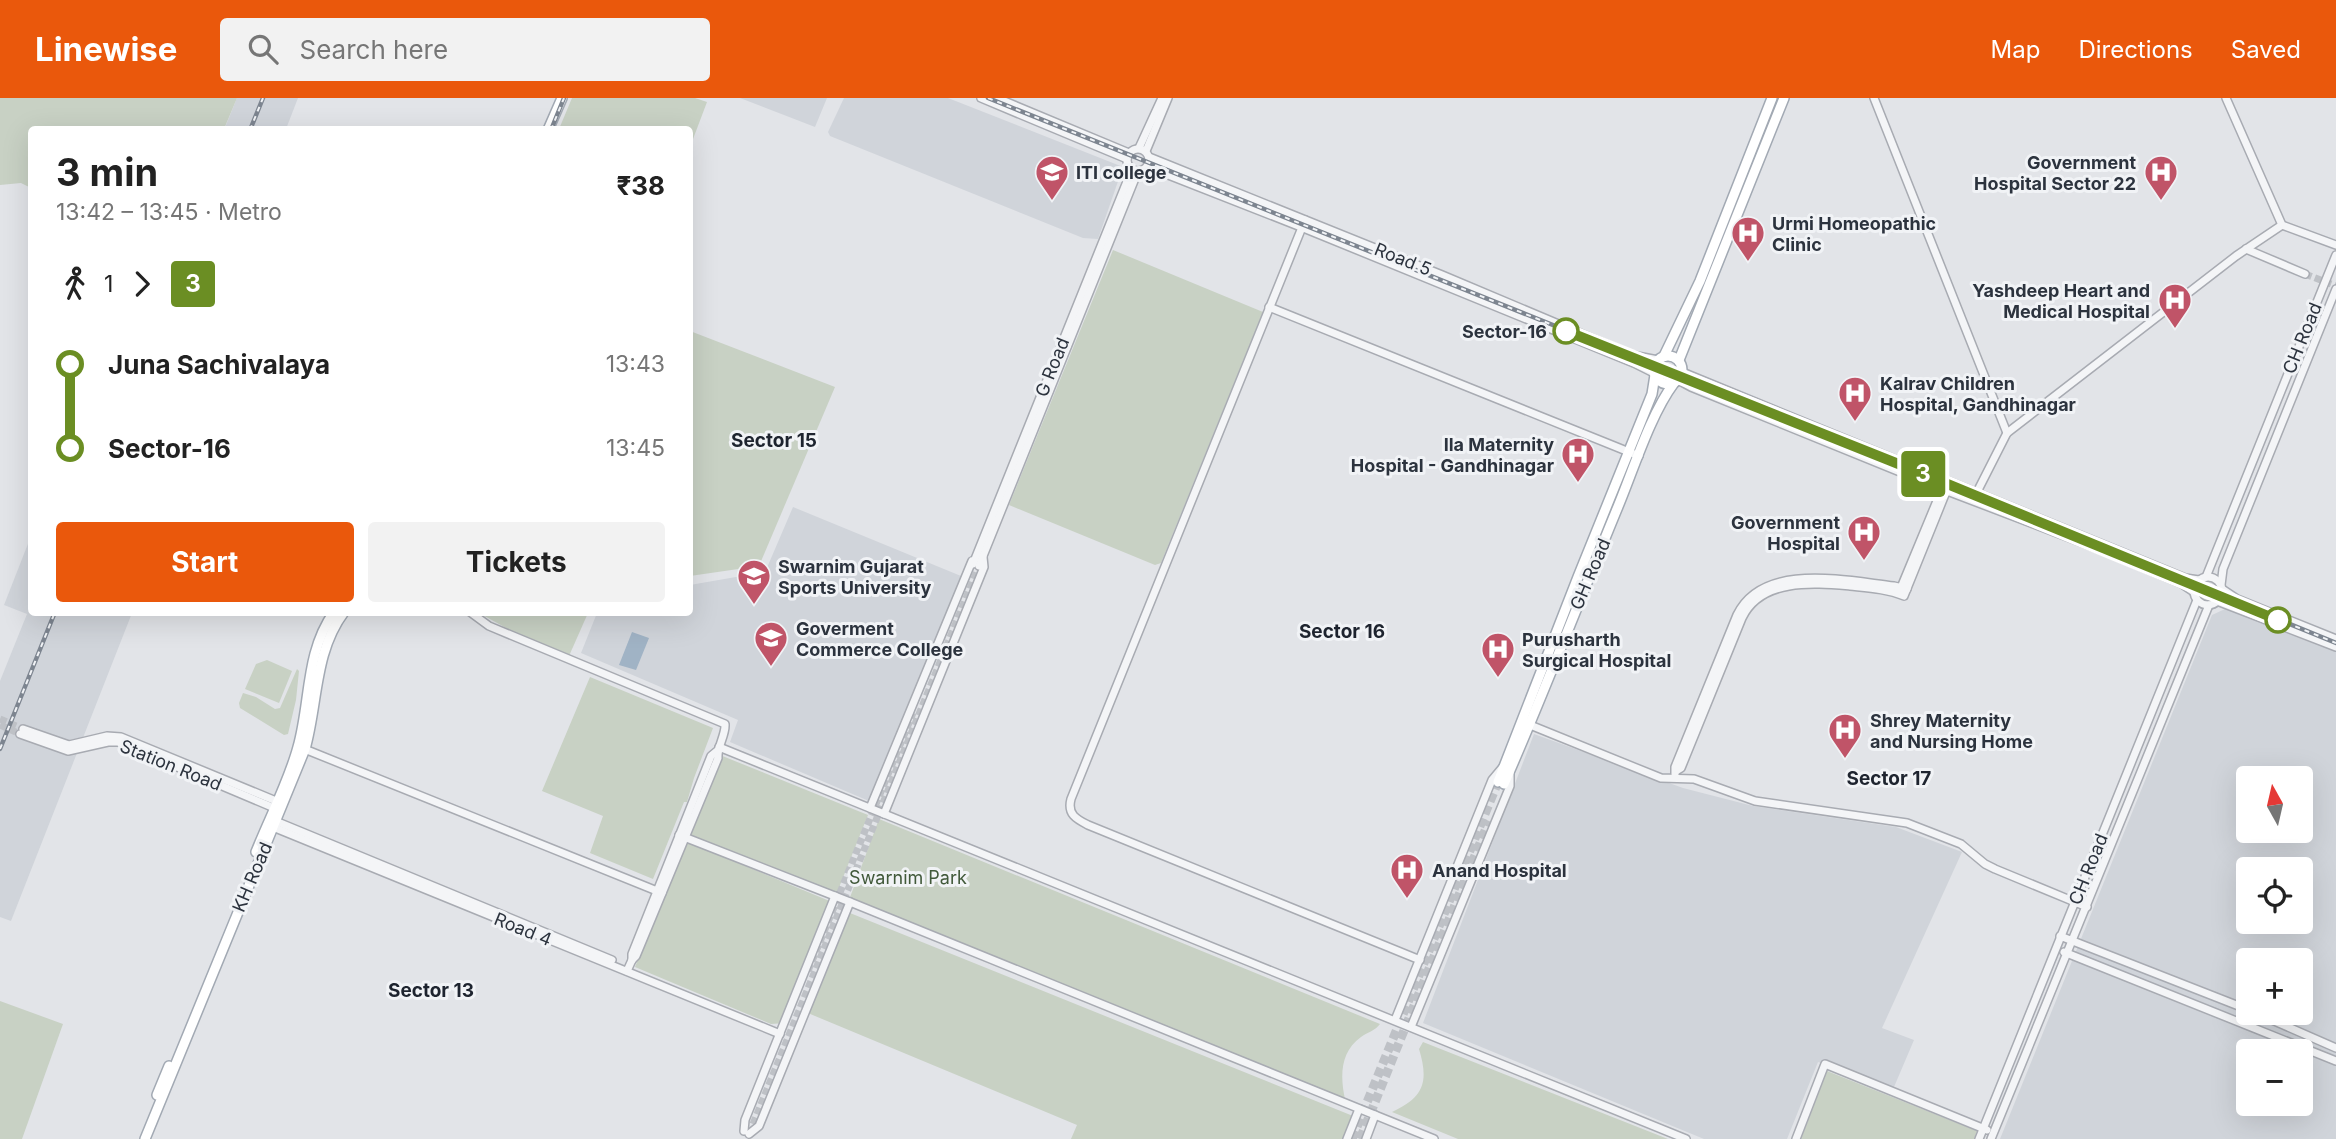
<!DOCTYPE html>
<meta charset="utf-8">
<style>
:root{--surface:#fff;--page:#f2f2f2;--text:#222;--muted:#767676;--accent:#ea580c}
body{margin:0;font-family:Inter,sans-serif;background:var(--page);color:var(--text);height:100vh;display:flex;flex-direction:column;font-size:26px;white-space:nowrap}
*{box-sizing:border-box;margin:0}
p{font-size:23px;color:var(--muted)}
.icon{flex:none;width:38px;height:38px;fill:none;stroke:currentColor;stroke-width:2;stroke-linecap:round;stroke-linejoin:round}
.map{position:relative;flex:1;overflow:hidden}
.drawer{position:absolute;left:28px;top:28px;width:665px;height:490px;display:flex;flex-direction:column;background:var(--surface);border-radius:7px;box-shadow:0 7px 28px #0002}
.drawer>*{flex:none}
.badge{padding:0 14px;border-radius:5px;font-size:24px;line-height:46px}
.needle{width:46px;rotate:352deg}
.fabs{position:absolute;left:2236px;top:668px;display:grid;gap:14px}
.fabs a{display:grid;place-items:center;width:77px;height:77px;border-radius:7px;background:var(--surface);box-shadow:0 7px 28px #0002;font-size:35px}
.map>.badge{position:absolute;translate:-50% -50%;box-shadow:0 0 0 4px #fff}
.legs{display:flex;align-items:center;gap:10px;height:77px;padding:0 28px;font-size:23px}
.legs p{margin-inline-start:auto}
.headline{display:flex;align-items:center;justify-content:space-between;height:119px;padding:0 28px}
h1{font-size:38px;font-weight:700;line-height:52px}
.cta{display:flex;gap:14px;margin-top:auto;padding:14px 28px}
.cta a{flex:1;height:80px;border-radius:7px;background:var(--accent);color:#fff;font-size:28px;font-weight:700;line-height:80px;text-align:center}
.cta a+a{background:var(--page);color:var(--text)}
ul{padding:0 28px;list-style:none}
li{display:flex;align-items:center;gap:24px;height:84px;font-size:26px}
li i{display:grid;place-items:center;width:10px;height:100%;margin:0 9px;background:currentColor}
li i::after{content:'';width:18px;height:18px;margin:-9px;border:5px solid;border-radius:50%;background:var(--surface)}
li p{margin-inline-start:auto}
li:first-child i{background:linear-gradient(#0000 50%,currentColor 0)}
li:last-child i{background:linear-gradient(currentColor 50%,#0000 0)}
header{display:flex;align-items:center;gap:42px;box-sizing:border-box;height:98px;padding:0 35px;background:var(--accent);color:#fff}
header strong{font-size:33px}
nav{display:flex;gap:38px;margin-inline-start:auto;font-size:24px}
.search{width:490px;height:63px;background:var(--page);display:flex;align-items:center;gap:18px;box-sizing:border-box;padding:0 24px;border-radius:7px;color:var(--muted);font-size:26px}
.map>svg:first-child{display:block}
.built{fill:#d0d4da;fill-rule:evenodd}
.green{fill:#c8d1c4}
.water{fill:#a0b3c5}
.lines{fill:none;stroke-linecap:round;stroke-linejoin:round}
.minor-tunnel{stroke:#bec1c6;stroke-width:7;stroke-dasharray:7 3.5;stroke-linecap:butt}
.major-tunnel{stroke:#bec1c6;stroke-width:9;stroke-dasharray:9 4.5;stroke-linecap:butt}
.minor-casing{stroke:#a8abb2;stroke-width:10}
.major-casing{stroke:#a2a9b3;stroke-width:12}
.minor{stroke:#f4f5f7;stroke-width:7}
.major{stroke:#fff;stroke-width:9}
.rail-casing{stroke:#7d8590;stroke-width:4.5}
.rail{stroke:#f1f3f6;stroke-width:2;stroke-dasharray:5;stroke-linecap:butt}
.line-1-casing{stroke:#fff;stroke-width:16}
.line-1{stroke:#6b8e23;stroke-width:10}
.stop-1-dot{fill:#fff;stroke:#6b8e23;stroke-width:3.5}
.labels{text-anchor:middle;dominant-baseline:central;stroke-width:6;stroke-linejoin:round;paint-order:stroke}
.poi-label{font-size:18px;font-weight:bold;fill:#2c333e;stroke:#f1f3f6;text-anchor:start}
.street-label{font-size:18px;fill:#2c333e;stroke:#f1f3f6}
.stop-label{font-size:18px;font-weight:bold;fill:#2c333e;stroke:#f1f3f6;text-anchor:end}
.park-label{font-size:18px;fill:#41593a;stroke:#f1f3f6}
.neighbourhood-label{font-size:19px;font-weight:bold;fill:#1e242f;stroke:#f1f3f6}
</style>
<header>
<strong>Linewise</strong>
<div class="search"><svg class="icon" aria-label="search" viewBox="0 0 24 24"><circle cx="10" cy="10" r="6"/><path d="M15 15l6 6"/></svg>Search here</div>
<nav><a>Map</a><a>Directions</a><a>Saved</a></nav>
</header>
<div class="map">
<svg width="2336" height="1041" viewBox="0 0 2336 1041">
<rect width="100%" height="100%" fill="#e2e4e8"/>
<!-- built -->
<g class="built">
<polygon points="237,0 298,0 286,31 224,32"/>
<polygon points="740,0 827,0 815,29"/>
<polygon points="844,0 948,0 1123,69 1098,141 1083,140 830,38 828,34"/>
<polygon points="793,409 961,478 869,703 730,644 738,622 581,555 597,515 690,514 690,487 753,476 766,472"/>
<polygon points="31,438 32,514 132,515 11,823 0,819 0,583 27,516 4,507"/>
<path d="M2225,511H2233L2336,553V1041H2000L2212,517ZM2249,681H2301V733H2249ZM2249,772H2301V824H2249ZM2249,863H2301V915H2249ZM2249,954H2301V1006H2249Z"/>
<polygon points="1534,636 1683,690 1753,708 1896,729 1962,754 1882,930 1914,942 1894,989 1818,964 1787,1041 1704,1041 1423,925"/>
</g>
<!-- green -->
<g class="green">
<polygon points="0,0 237,0 224,31 32,32 31,90 21,85 0,87"/>
<polygon points="572,0 695,0 707,4 690,49 690,32 559,31"/>
<polygon points="1113,152 1263,214 1161,465 1155,467 1009,407"/>
<polygon points="690,233 835,289 759,468 690,478"/>
<polygon points="479,515 588,515 569,558 508,531"/>
<polygon points="267,562 292,573 279,605 245,591 256,566"/>
<polygon points="297,571 299,573 296,602 288,636 284,637 240,610 239,605 243,595 256,599 275,611 280,610"/>
<polygon points="590,579 713,630 694,680 687,704 684,704 653,781 590,755 603,718 542,693"/>
<polygon points="720,657 868,717 836,797 688,737"/>
<path d="M879,721L1380,926C1375,933 1368,934 1361,939C1340,954 1340,978 1345,1001L849,802Z"/>
<polygon points="690,745 832,804 785,925 771,926 635,869 683,746"/>
<polygon points="845,813 1353,1018 1343,1041 1071,1041 1077,1027 803,913"/>
<polygon points="0,903 63,926 22,1041 0,1041"/>
<path d="M1423,944L1668,1041H1458L1392,1014C1424,999 1429,984 1419,951Z"/>
<polygon points="1827,973 1977,1033 1974,1041 1801,1041"/>
</g>
<!-- water -->
<polygon class="water" points="632,534 649,540 636,572 619,567"/>
<g class="lines">
<!-- minor-tunnel -->
<g class="minor-tunnel">
<polyline points="2305,176 2336,188"/>
<polyline points="0,621 23,631"/>
<polyline points="0,627 20,636"/>
<polyline points="808,873 913,615"/>
<polyline points="753,1026 979,468"/>
</g>
<!-- major-tunnel -->
<g class="major-tunnel">
<polyline points="1352,1041 1498,684"/>
<polyline points="1360,1041 1489,723"/>
</g>
<defs>
<g id="minor">
<polyline points="981,0 1127,61"/>
<polyline points="997,0 1129,55"/>
<polyline points="1874,0 2007,335"/>
<polyline points="2226,0 2282,127 2336,147"/>
<polyline points="1139,50 1162,0"/>
<circle cx="1138" cy="62" r="11"/>
<polyline points="1146,53 1168,0"/>
<polyline points="1149,59 1442,177 1632,257 1658,262"/>
<polyline points="1148,69 1301,129 1634,265 1654,275"/>
<path d="M1305,122L1071,701C1067,716 1076,721 1088,727L1420,862"/>
<polyline points="2246,151 2305,176"/>
<polyline points="1269,209 1639,358"/>
<polyline points="1682,274 2185,480 2199,482"/>
<polyline points="1678,282 1691,289 1942,391 2104,453 2182,486 2194,494"/>
<polyline points="1975,398 2007,335 2236,158 2282,127"/>
<polyline points="973,466 1132,71"/>
<polyline points="979,468 1138,73"/>
<polyline points="2206,479 2336,157"/>
<circle cx="2208" cy="493" r="14"/>
<polyline points="2221,487 2223,471 2336,191"/>
<polyline points="2222,491 2237,501 2336,541"/>
<polyline points="1900,492 1944,386"/>
<polyline points="2217,503 2336,549"/>
<path d="M470,514L489,528L725,626C726,637 717,648 718,660L636,858L632,862L627,873"/>
<polyline points="1525,625 1661,680 1694,681 1755,703 1907,725 1961,746 1985,766 1995,771 2087,809"/>
<polyline points="23,631 69,647 107,638 121,639 281,705"/>
<polyline points="20,636 68,653 108,644 118,644 279,712"/>
<polyline points="719,649 1686,1041"/>
<polyline points="302,650 662,795"/>
<path d="M1676,673L1681,670L1742,520C1761,480 1814,485 1850,488C1869,490 1887,491 1904,498L1948,389"/>
<path d="M1675,676V669L1737,517C1763,463 1847,483 1894,488L1907,491"/>
<polyline points="870,710 972,463"/>
<polyline points="884,716 984,469 983,459"/>
<polyline points="273,722 612,862"/>
<polyline points="268,727 780,936"/>
<polyline points="679,737 850,804 1434,1041"/>
<polyline points="2060,838 2249,912"/>
<polyline points="2064,854 2336,963"/>
<polyline points="632,862 632,856 711,658 717,653"/>
<polyline points="2256,915 2336,950"/>
<polyline points="1395,922 1492,682 1502,670"/>
<polyline points="1411,929 1510,688 1510,674"/>
<polyline points="744,1033 745,1022 835,798"/>
<polyline points="749,1036 759,1028 850,804"/>
<polyline points="1347,1041 1359,1011"/>
<polyline points="1366,1041 1375,1017"/>
<polyline points="1796,1041 1825,966 1987,1032"/>
<polyline points="1979,1041 2197,502"/>
<polyline points="1991,1041 2209,507"/>
</g>
<g id="major">
<polyline points="548,32 562,0"/>
<circle cx="1668" cy="272" r="14"/>
<polyline points="1664,258 1700,183 1772,0"/>
<polyline points="1679,262 1784,0"/>
<polyline points="1498,684 1578,479 1652,296 1655,277"/>
<path d="M1504,686C1544,595 1579,503 1617,411C1633,373 1650,317 1674,285"/>
<path d="M256,754C269,721 289,683 298,649C311,603 305,555 334,514"/>
<polyline points="157,997 169,968"/>
<path d="M145,1041L305,651C318,605 314,554 344,514"/>
</g>
</defs>
<!-- minor casing -->
<use href="#minor" class="minor-casing"/>
<!-- major casing -->
<use href="#major" class="major-casing"/>
<!-- minor -->
<use href="#minor" class="minor"/>
<!-- major -->
<use href="#major" class="major"/>
<defs>
<g id="rail">
<polyline points="988,0 1911,371 2336,545"/>
<polyline points="250,32 263,0"/>
<polyline points="551,32 564,0"/>
<polyline points="0,651 55,514"/>
</g>
</defs>
<!-- rail casing -->
<use href="#rail" class="rail-casing"/>
<!-- rail -->
<use href="#rail" class="rail"/>
</g>
<g class="lines">
<defs>
<polyline id="line-1" points="1566,233 1911,371 2278,522"/>
</defs>
<!-- line-1 casing -->
<use href="#line-1" class="line-1-casing"/>
<!-- line-1 -->
<use href="#line-1" class="line-1"/>
</g>
<!-- icons -->
<defs>
<symbol id="university-pin" viewBox="-11 -11 22 30"><path d="M0 17L-7.5 6A9.5 9.5 0 1 1 7.5 6Z" fill="#c05468" stroke="#f1f3f6"/><path d="M0-5L7-2L0 1L-7-2ZM-4 1L0 2.5L4 1V4Q0 6-4 4Z" fill="#fff"/></symbol>
<symbol id="hospital-pin" viewBox="-11 -11 22 30"><path d="M0 17L-7.5 6A9.5 9.5 0 1 1 7.5 6Z" fill="#c05468" stroke="#f1f3f6"/><path d="M-5-5h3v3.5h4V-5h3V5h-3V1.5h-4V5h-3Z" fill="#fff"/></symbol>
</defs>
<g fill-rule="evenodd">
<use href="#university-pin" x="1033" y="55" width="38" height="52"/>
<use href="#hospital-pin" x="2142" y="55" width="38" height="52"/>
<use href="#hospital-pin" x="1729" y="116" width="38" height="52"/>
<use href="#hospital-pin" x="2156" y="183" width="38" height="52"/>
<use href="#hospital-pin" x="1836" y="276" width="38" height="52"/>
<use href="#hospital-pin" x="1559" y="337" width="38" height="52"/>
<use href="#hospital-pin" x="1845" y="415" width="38" height="52"/>
<use href="#university-pin" x="735" y="459" width="38" height="52"/>
<use href="#university-pin" x="752" y="521" width="38" height="52"/>
<use href="#hospital-pin" x="1479" y="532" width="38" height="52"/>
<use href="#hospital-pin" x="1826" y="613" width="38" height="52"/>
<use href="#hospital-pin" x="1388" y="753" width="38" height="52"/>
</g>
<!-- markers -->
<g class="stop-1-dot">
<circle cx="1566" cy="233" r="12"/>
<circle cx="2278" cy="522" r="12"/>
</g>
<g class="labels">
<!-- poi labels -->
<g class="poi-label">
<text x="2136" y="64" text-anchor="end">Government<tspan x="2136" dy="21">Hospital Sector 22</tspan></text>
<text x="1076" y="74">ITI college</text>
<text x="1772" y="125">Urmi Homeopathic<tspan x="1772" dy="21">Clinic</tspan></text>
<text x="2150" y="192" text-anchor="end">Yashdeep Heart and<tspan x="2150" dy="21">Medical Hospital</tspan></text>
<text x="1880" y="285">Kalrav Children<tspan x="1880" dy="21">Hospital, Gandhinagar</tspan></text>
<text x="1554" y="346" text-anchor="end">Ila Maternity<tspan x="1554" dy="21">Hospital - Gandhinagar</tspan></text>
<text x="1840" y="424" text-anchor="end">Government<tspan x="1840" dy="21">Hospital</tspan></text>
<text x="778" y="468">Swarnim Gujarat<tspan x="778" dy="21">Sports University</tspan></text>
<text x="796" y="530">Goverment<tspan x="796" dy="21">Commerce College</tspan></text>
<text x="1522" y="541">Purusharth<tspan x="1522" dy="21">Surgical Hospital</tspan></text>
<text x="1870" y="622">Shrey Maternity<tspan x="1870" dy="21">and Nursing Home</tspan></text>
<text x="1432" y="772">Anand Hospital</text>
</g>
<!-- street labels -->
<g class="street-label">
<text transform="translate(1403 161) rotate(22)">Road 5</text>
<text transform="translate(2302 240) rotate(-68)">CH Road</text>
<text transform="translate(1052 269) rotate(-68)">G Road</text>
<text transform="translate(1590 476) rotate(-67)">GH Road</text>
<text transform="translate(171 667) rotate(22)">Station Road</text>
<text transform="translate(2088 771) rotate(-68)">CH Road</text>
<text transform="translate(252 779) rotate(-67)">KH Road</text>
<text transform="translate(523 831) rotate(22)">Road 4</text>
</g>
<!-- stop labels -->
<g class="stop-label">
<text x="1547" y="233">Sector-16</text>
</g>
<!-- park labels -->
<g class="park-label">
<text x="908" y="779">Swarnim Park</text>
</g>
<!-- neighbourhood labels -->
<g class="neighbourhood-label">
<text x="774" y="342">Sector 15</text>
<text x="1342" y="533">Sector 16</text>
<text x="1889" y="680">Sector 17</text>
<text x="431" y="892">Sector 13</text>
</g>
</g>
</svg>
<div class="fabs">
<a><svg class="needle" viewBox="-14 -14 28 28"><path d="M0-13l5 13h-10z" fill="#e53935"/><path d="M0 13l5-13h-10z" fill="#767676"/></svg></a>
<a><svg class="icon" aria-label="locate" viewBox="0 0 24 24"><circle cx="12" cy="12" r="6"/><path d="M12 2v4M12 18v4M2 12h4M18 12h4"/></svg></a>
<a>+</a>
<a>−</a>
</div>
<b class="badge" style="left:1923px;top:376px;background:#6b8e23;color:#fff">3</b>
<section class="drawer">
<div class="headline"><div><h1>3 min</h1><p>13:42 – 13:45 · Metro</p></div><b>₹38</b></div>
<div class="legs"><svg class="icon" aria-label="walk" viewBox="0 0 24 24"><circle cx="13" cy="4" r="2"/><path d="M13 8l-2 6 4 7M11 14l-3 7M7 12l3-4h3l4 4"/></svg>1<svg class="icon" aria-label="forward" viewBox="0 0 24 24"><path d="M9 5l7 7-7 7"/></svg><b class="badge" style="background:#6b8e23;color:#fff">3</b></div>
<ul>
<li><i style="color:#6b8e23"></i><b>Juna Sachivalaya</b><p>13:43</p></li>
<li><i style="color:#6b8e23"></i><b>Sector-16</b><p>13:45</p></li>
</ul>
<div class="cta"><a>Start</a><a>Tickets</a></div>
</section>
</div>
